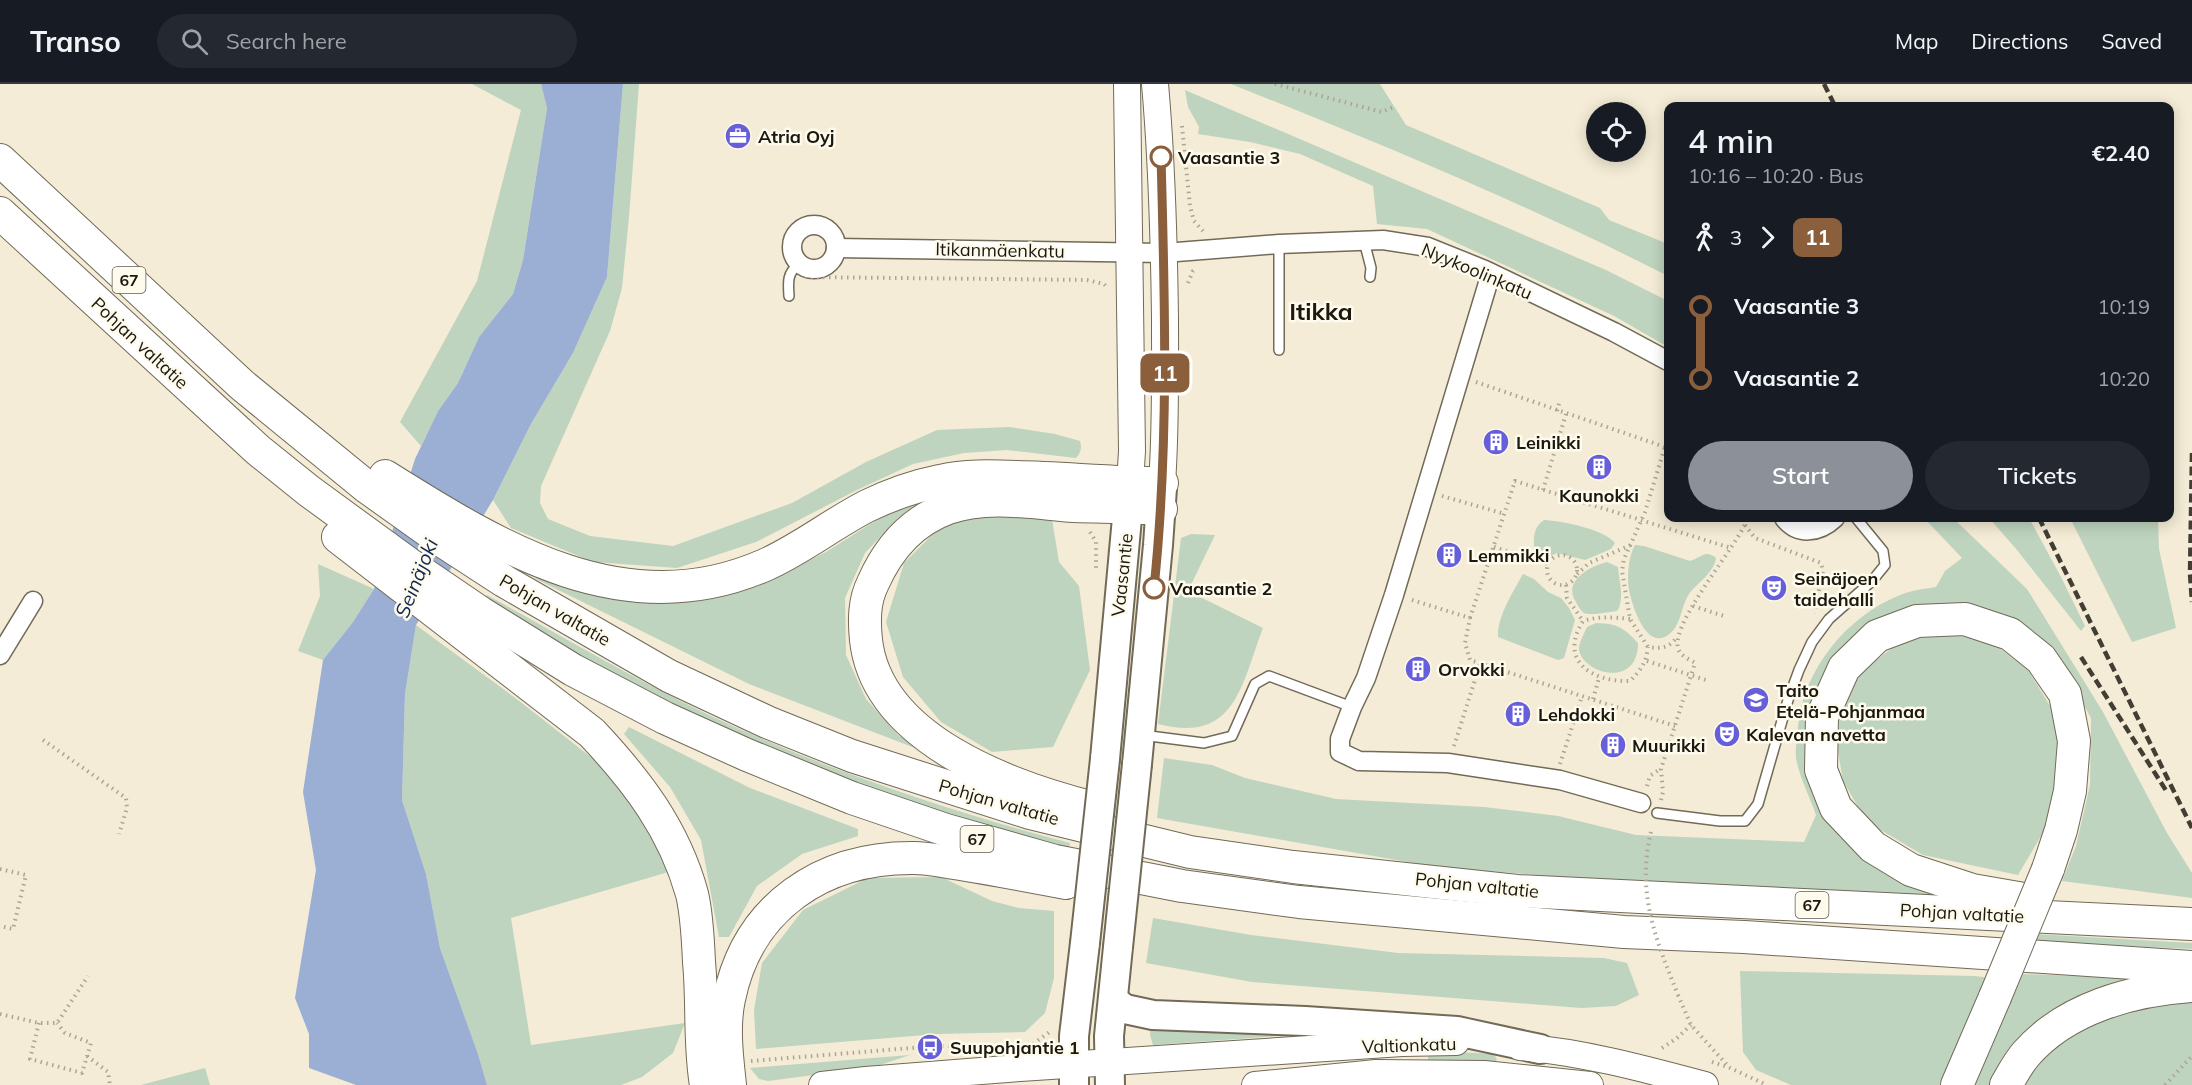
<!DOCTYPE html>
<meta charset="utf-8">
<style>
:root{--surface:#171b24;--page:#242831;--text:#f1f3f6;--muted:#9ea1a6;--line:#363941;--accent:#8c9099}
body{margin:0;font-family:Mulish,sans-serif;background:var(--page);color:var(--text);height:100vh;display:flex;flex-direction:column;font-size:22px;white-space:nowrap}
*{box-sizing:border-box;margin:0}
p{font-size:20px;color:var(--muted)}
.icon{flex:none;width:33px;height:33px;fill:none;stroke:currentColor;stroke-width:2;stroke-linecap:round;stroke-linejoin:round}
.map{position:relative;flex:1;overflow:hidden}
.side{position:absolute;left:1664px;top:18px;width:510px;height:420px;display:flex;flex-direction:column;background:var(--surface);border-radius:12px;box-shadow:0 3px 15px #0003}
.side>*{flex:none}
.badge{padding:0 12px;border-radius:9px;font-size:21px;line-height:39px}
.tools{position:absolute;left:1586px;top:18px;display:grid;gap:12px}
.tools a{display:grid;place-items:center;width:60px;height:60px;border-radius:50%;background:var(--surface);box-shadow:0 3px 15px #0003;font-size:30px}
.map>.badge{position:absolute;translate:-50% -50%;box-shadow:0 0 0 3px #fff}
.legs{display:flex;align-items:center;gap:9px;height:66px;padding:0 24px;font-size:20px}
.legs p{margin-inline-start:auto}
.summary{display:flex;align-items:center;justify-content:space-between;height:102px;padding:0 24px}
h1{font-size:33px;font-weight:600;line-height:45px}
.action{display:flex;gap:12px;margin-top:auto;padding:12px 24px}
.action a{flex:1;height:69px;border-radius:36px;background:var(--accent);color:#fff;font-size:24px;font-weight:600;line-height:69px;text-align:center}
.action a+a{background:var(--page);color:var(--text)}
ul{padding:0 24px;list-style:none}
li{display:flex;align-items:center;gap:21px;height:72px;font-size:22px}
li i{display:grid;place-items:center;width:9px;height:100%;margin:0 8px;background:currentColor}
li i::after{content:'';width:15px;height:15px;margin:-8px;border:4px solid;border-radius:50%;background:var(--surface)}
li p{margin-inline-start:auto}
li:first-child i{background:linear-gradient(#0000 50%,currentColor 0)}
li:last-child i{background:linear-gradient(currentColor 50%,#0000 0)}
header{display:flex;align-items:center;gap:36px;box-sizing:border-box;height:84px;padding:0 30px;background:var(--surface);border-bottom:2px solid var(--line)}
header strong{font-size:28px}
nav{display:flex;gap:33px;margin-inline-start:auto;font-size:21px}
.search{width:420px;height:54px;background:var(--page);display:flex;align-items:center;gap:15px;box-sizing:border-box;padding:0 21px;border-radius:33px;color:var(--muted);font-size:22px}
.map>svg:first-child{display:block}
.green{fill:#bed4be}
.water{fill:#9bafd4}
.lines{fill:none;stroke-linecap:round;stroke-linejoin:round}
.service-casing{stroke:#716a57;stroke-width:12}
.minor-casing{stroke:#716a57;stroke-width:21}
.secondary-casing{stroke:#716a57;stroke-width:28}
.primary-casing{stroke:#716a57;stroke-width:32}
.trunk-casing{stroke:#716a57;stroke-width:34}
.path{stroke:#aba594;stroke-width:4;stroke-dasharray:1.5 4.5;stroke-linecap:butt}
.service{stroke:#fff;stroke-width:9}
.minor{stroke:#fff;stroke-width:18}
.secondary{stroke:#fff;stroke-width:26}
.primary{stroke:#fff;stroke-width:28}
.trunk{stroke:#fff;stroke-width:32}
.rail{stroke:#423e34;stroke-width:4.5;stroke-dasharray:9 4.5;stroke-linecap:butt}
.primary-bridge-casing{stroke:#716a57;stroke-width:32;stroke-linecap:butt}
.trunk-bridge-casing{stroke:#716a57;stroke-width:34;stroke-linecap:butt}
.path-bridge{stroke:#aba594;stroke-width:4;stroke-dasharray:1.5 4.5;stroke-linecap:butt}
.primary-bridge{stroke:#fff;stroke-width:28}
.trunk-bridge{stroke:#fff;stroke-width:32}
.line-1-casing{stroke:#fff;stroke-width:14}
.line-1{stroke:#8b5e3c;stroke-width:9}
.stop-1-dot{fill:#fff;stroke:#8b5e3c;stroke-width:3}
.labels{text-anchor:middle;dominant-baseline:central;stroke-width:5;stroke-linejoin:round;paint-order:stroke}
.shield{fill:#fefaec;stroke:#5f5c52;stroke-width:1.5}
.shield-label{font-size:16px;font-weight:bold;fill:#1b1810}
.poi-label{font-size:18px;font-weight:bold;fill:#1b1810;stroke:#fefaec;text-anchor:start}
.stop-label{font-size:18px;font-weight:bold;fill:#1b1810;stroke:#fefaec;text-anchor:start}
.street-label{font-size:18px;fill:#1b1810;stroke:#fefaec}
.water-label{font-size:20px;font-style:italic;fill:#122856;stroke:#fefaec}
.district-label{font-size:24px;font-weight:bold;fill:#1b1810;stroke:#fefaec}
</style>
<header>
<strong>Transo</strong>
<div class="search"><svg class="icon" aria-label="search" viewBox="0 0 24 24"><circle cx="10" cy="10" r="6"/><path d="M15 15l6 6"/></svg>Search here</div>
<nav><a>Map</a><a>Directions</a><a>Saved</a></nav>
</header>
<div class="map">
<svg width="2192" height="1001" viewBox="0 0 2192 1001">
<rect width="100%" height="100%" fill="#f4ecd6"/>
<!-- green -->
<g class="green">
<polygon points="472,0 541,0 547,24 523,176 513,210 479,253 458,299 438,327 421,362 400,338 477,197 521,26"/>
<path d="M623,0H639L629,133L622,204L610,247L541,402L540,419L548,435L590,452L673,462L792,419L866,378L937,346L1010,343L1055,350L1080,357C1082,364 1081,369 1076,374L1007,366L964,369L913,380L857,406L756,458L677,484L593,478L511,444L493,416L531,340L573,269L607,193Z"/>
<path d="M1231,0H1380L1406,41L1600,124L1609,136L1668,160V192C1526,120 1379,59 1231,0Z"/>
<polygon points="1185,6 1606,186 1668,217 1668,263 1614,232 1427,145 1377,140 1373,102 1300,70 1250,58 1198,50 1199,43 1188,23"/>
<polygon points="931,409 898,434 865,469 845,514 846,571 866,615 899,652 946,676 749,600 534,494 674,519 756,503 826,468 886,430"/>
<polygon points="1005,429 1052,435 1059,478 1079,502 1090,586 1053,663 992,668 941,638 903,593 886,538 904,479 946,437"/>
<path d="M1924,434H1953L2027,505L2103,628L2167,749L2192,789V814L2062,797L2076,762L2090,701L2091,634L2065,586L2036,554L1892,531L1853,552L1833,580L1811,692L1951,817L1690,803L1436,783L1157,734L1164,674L1212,681L1245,694L1336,715L1484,723L1558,732L1636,751L1804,758L1816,731C1810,714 1801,696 1797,679C1794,668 1797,654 1798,642C1804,585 1846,533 1900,511C1912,506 1924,505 1936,503L1945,487L1962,474Z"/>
<polygon points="1989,434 2029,434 2061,493 2085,542 2081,547 2017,466"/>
<polygon points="2070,434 2158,434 2159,465 2176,544 2132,558"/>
<path d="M1544,436C1562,437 1604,445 1615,459L1611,465L1585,476L1557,469L1546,474L1535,468C1533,456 1533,443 1544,436Z"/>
<path d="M1191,450L1215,451L1188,507L1263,544C1241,601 1236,660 1158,640L1181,454Z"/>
<path d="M1635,461L1644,462L1690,477C1701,474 1705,465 1716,474C1714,489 1698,498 1689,510C1681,522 1681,543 1668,551C1646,567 1632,521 1629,506C1627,493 1628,473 1635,461Z"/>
<path d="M1607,478L1618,483C1619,496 1625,516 1617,527C1610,528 1589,532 1584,529C1581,527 1578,522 1576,518C1562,497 1590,482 1607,478Z"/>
<polygon points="318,480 374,505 353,538 323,576 298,567 320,512"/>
<path d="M1523,490L1534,495L1548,508L1561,514L1569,524L1575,536L1564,574L1558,576L1498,553C1497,533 1513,508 1523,490Z"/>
<path d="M487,511C569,556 650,605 735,643C843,691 955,729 1070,759L1068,770L874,712L596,586L483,515Z"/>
<path d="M1596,539C1618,540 1623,543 1638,559C1638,606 1581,589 1579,565C1579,558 1584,550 1587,543Z"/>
<polygon points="416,541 518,616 601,681 646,735 672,787 511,834 531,961 685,939 673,969 642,993 621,1001 487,1001 478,970 440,864 426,790 402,716 405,610"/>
<polygon points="1950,550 1990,557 2028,586 2055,630 2061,694 2044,747 2018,791 1923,771 1867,738 1843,697 1837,661 1840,629 1861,588 1892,564 1916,552"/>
<polygon points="629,643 750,704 858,745 858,752 802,770 757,802 729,853 719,853 701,756 670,703 624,650"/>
<polygon points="941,793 992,817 1019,824 1054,827 1054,894 1045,929 1025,948 937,950 756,965 754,926 762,879 803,826 868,794"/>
<polygon points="1153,834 1251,851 1398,869 1604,874 1627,879 1639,911 1616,922 1581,924 1252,898 1146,879"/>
<polygon points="2035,850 2192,859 2192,865 2033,858"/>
<polygon points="1740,887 1975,892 1990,894 1946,1001 1791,1001 1756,986 1743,968"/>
<polygon points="2023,890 2159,895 2112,906 1997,1001 1975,1001"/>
<polygon points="2192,912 2192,1001 2025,1001 2032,988 2059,955 2111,926"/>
<polygon points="1151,939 1333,948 1153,961 1150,951"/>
<polygon points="1441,967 1494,970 1497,976 1492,980 1433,979 1428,976 1428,970"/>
<polygon points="910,971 874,983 768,997 759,995 750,984"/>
<polygon points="205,984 210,1001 141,1001"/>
</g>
<!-- water -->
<polygon class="water" points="541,0 623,0 607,193 573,269 531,340 493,416 416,541 405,610 402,716 426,790 440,864 478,970 487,1001 356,1001 309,984 309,950 295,914 316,786 303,708 323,576 353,538 374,505 415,375 438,327 458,299 479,253 513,210 523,176 547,24"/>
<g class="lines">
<defs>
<g id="service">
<polyline points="1364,157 1371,184 1370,193"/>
<polyline points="1279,160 1279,266"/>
<path d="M789,212C788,198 787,189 799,180"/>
<polyline points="1142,651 1204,659 1232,652 1255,600 1269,592 1352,623"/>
<polyline points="1657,729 1720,737 1745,737 1758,720 1788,616 1799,586 1812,558 1829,535 1872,497 1885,481 1883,467 1856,434"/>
</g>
<g id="minor">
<circle cx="814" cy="163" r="22"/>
<polyline points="836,164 1164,169 1279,160 1383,156 1428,163 1485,186 1614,248 1668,277"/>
<polyline points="1491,189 1394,511 1366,594 1352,623 1340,655 1340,668 1359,677 1448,679 1560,696 1641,719"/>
<path d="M1784,434C1798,452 1819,449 1835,434"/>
<polyline points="0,571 33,517"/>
</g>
<g id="secondary">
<polyline points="1127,0 1132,367 1130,399"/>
<path d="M1155,0C1162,78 1164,156 1165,234C1165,289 1166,344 1162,399"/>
<path d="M1520,963C1583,968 1645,985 1705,1001"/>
<polyline points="822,1001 866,996 1020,984 1402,959 1456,958"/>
<polyline points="1255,1001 1376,989 1484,990 1590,1001"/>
</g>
<g id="primary">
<polyline points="1105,675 1130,401"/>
<polyline points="1137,680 1158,461 1162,404"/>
<polyline points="1113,916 1125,925 1153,931 1305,937 1457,947 1540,965"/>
<polyline points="1074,1001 1074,952 1085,859"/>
<polyline points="1110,1001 1109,952 1118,863"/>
</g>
<g id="trunk">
<polyline points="0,76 242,301 368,404 441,456 504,497 669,592 767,638 852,672 1030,729 1190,768 1293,783 1517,807 2192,840"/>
<polyline points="0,129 258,366 309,407 409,480 481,529 573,586 665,634 747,671 852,714 946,746 1055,777 1182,802 1299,818 1624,848 1744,853 2192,883"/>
<path d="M385,392C501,465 626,542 765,481C801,465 832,440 867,422C890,411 915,402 940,397C965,391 991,392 1017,393C1065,394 1113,399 1162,399"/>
<path d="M338,453L592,649C637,697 674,745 692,810C697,831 698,856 699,878C703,919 699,960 706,1001"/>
<path d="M1094,724C1011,703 877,656 866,556C864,536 864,517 873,499C888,465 912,437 948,424C988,410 1033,419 1074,422C1103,423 1132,423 1161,425"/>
<polyline points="2024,815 1972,806 1911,786 1873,763 1836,724 1821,686 1822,633 1844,584 1877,552 1917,537 1965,535 2010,550 2041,575 2065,610 2074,657 2070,707 2061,746 2048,785"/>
<path d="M730,1001C727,973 723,943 729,915C748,822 823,773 914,774C927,774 941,777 954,779C992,785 1029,792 1066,799"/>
<polyline points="1957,1001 1995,913"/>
<path d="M2006,1001C2012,991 2018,979 2026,970C2066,924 2132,906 2192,902"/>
</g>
</defs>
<!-- service casing -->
<use href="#service" class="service-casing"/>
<!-- minor casing -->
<use href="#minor" class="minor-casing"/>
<!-- secondary casing -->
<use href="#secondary" class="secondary-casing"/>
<!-- primary casing -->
<use href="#primary" class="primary-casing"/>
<!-- trunk casing -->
<use href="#trunk" class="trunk-casing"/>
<!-- path -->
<g class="path">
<polyline points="1275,0 1382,28 1396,22"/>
<polyline points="1182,42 1190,122 1194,137 1203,147"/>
<polyline points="805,193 1087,196 1104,200 1108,204"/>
<polyline points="1188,199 1193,187 1196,185"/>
<polyline points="1476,298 1668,364"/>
<polyline points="1557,327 1560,316"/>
<path d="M1668,353L1645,428L1624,475L1622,487L1630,535L1648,563C1662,565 1669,564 1677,553"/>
<polyline points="1543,406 1566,330"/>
<polyline points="1442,412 1505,430"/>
<polyline points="1745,441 1755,454 1821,479 1823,487 1814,529"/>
<polyline points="1090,448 1096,458 1096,486"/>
<polyline points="1494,463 1548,480"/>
<circle cx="1562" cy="486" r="15"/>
<polyline points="1577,490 1589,479 1631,461"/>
<polyline points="1566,501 1567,514 1583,537"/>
<polyline points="1412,516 1470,534 1465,559 1470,576 1675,642"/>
<polyline points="1693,522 1727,533"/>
<polyline points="1470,534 1515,397 1731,464"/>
<path d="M1630,535C1613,533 1599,532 1583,537C1558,577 1592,598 1630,597C1641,586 1646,579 1648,563"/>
<polyline points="1593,615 1599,594"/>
<polyline points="43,656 126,714 127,724 119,750"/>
<polyline points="1454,662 1480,580"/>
<polyline points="1560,680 1582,612"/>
<polyline points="1647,702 1650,692 1660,685"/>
<path d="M1661,716L1663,708L1661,685L1695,579C1689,575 1680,572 1678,564C1671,538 1737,463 1748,434"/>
<polyline points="0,785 26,791 13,845 0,842"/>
<polyline points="1678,911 1691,941 1728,982"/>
<polyline points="0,930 39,939 57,939 88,892"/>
<polyline points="39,939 30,975 82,989 91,959 65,949 57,939"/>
<polyline points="1033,960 1051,947"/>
<polyline points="1662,964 1677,954 1691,941"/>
<polyline points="87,972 108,988 110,1001"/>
<polyline points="751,977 936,962 986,962"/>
<polyline points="1712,978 1728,983 1767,1001"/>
<polyline points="2165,1001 2192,972"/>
</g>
<!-- service -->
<use href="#service" class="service"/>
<!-- minor -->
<use href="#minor" class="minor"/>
<!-- secondary -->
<use href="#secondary" class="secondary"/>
<!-- primary -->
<use href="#primary" class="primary"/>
<!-- trunk -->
<use href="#trunk" class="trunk"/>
<!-- rail -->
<g class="rail">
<polyline points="1824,0 1835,22"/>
<polyline points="2192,369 2190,490 2192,518"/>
<polyline points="2039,434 2192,744"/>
<polyline points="2081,573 2167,708"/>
</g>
<defs>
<g id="primary-bridge">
<polyline points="1085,859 1105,675"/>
<polyline points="1118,863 1137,680"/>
</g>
<polyline id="trunk-bridge" points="1995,913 2048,785"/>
</defs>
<!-- primary-bridge casing -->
<use href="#primary-bridge" class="primary-bridge-casing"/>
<!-- trunk-bridge casing -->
<use href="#trunk-bridge" class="trunk-bridge-casing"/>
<!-- path-bridge -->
<g class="path-bridge">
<polyline points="1647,577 1706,596"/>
<path d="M1651,748C1636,809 1656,856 1678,911"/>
</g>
<!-- primary-bridge -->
<use href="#primary-bridge" class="primary-bridge"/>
<!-- trunk-bridge -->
<use href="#trunk-bridge" class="trunk-bridge"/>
</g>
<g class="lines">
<defs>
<path id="line-1" d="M1154,504C1169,361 1165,217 1161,73"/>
</defs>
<!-- line-1 casing -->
<use href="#line-1" class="line-1-casing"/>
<!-- line-1 -->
<use href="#line-1" class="line-1"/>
</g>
<!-- icons -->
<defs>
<symbol id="office-disc" viewBox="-11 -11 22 22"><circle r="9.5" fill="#675fd9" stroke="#fefaec"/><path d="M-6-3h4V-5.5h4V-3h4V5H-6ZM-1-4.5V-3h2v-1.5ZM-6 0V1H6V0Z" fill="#fff"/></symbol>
<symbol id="building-disc" viewBox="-11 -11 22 22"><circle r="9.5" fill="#675fd9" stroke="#fefaec"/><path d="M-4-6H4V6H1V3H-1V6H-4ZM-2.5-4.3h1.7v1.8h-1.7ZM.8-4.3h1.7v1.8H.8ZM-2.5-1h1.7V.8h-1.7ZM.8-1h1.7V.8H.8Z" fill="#fff"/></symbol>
<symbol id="theatre-disc" viewBox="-11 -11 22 22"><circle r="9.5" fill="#675fd9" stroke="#fefaec"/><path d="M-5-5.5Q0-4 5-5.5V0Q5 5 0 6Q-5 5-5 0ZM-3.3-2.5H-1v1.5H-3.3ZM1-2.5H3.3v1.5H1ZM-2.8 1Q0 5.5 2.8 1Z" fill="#fff"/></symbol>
<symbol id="school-disc" viewBox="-11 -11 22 22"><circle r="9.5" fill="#675fd9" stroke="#fefaec"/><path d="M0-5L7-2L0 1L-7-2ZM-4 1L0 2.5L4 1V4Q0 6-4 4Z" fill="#fff"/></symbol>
<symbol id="bus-disc" viewBox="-11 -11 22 22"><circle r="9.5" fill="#675fd9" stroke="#fefaec"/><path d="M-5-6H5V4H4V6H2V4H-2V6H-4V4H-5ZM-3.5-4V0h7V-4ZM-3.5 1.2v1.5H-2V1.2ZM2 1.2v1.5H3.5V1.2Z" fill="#fff"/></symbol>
</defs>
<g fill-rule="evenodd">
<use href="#office-disc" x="723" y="37" width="30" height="30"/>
<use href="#building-disc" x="1481" y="343" width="30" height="30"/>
<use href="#building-disc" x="1584" y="368" width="30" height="30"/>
<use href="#building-disc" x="1434" y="456" width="30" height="30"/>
<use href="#theatre-disc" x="1759" y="489" width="30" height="30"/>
<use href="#building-disc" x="1403" y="570" width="30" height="30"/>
<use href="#school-disc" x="1741" y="601" width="30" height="30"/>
<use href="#building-disc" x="1503" y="615" width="30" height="30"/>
<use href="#theatre-disc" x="1712" y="635" width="30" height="30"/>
<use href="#building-disc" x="1598" y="646" width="30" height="30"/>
<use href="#bus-disc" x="915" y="948" width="30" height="30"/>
</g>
<!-- markers -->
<g class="stop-1-dot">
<circle cx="1161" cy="73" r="10"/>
<circle cx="1154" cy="504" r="10"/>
</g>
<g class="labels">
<!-- shield labels -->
<g class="shield">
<rect x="112.5" y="183" width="33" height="26" rx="4.5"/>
<rect x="960.5" y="742" width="33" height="26" rx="4.5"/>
<rect x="1795.5" y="808" width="33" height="26" rx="4.5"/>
</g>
<g class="shield-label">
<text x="129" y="196">67</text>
<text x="977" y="755">67</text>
<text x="1812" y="821">67</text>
</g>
<!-- poi labels -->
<g class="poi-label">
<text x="758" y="52">Atria Oyj</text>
<text x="1516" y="358">Leinikki</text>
<text x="1599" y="411" text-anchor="middle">Kaunokki</text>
<text x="1468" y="471">Lemmikki</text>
<text x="1794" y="494">Seinäjoen<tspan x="1794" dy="21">taidehalli</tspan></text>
<text x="1438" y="585">Orvokki</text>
<text x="1776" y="606">Taito<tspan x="1776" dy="21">Etelä-Pohjanmaa</tspan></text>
<text x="1538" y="630">Lehdokki</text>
<text x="1746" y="650">Kalevan navetta</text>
<text x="1632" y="661">Muurikki</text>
<text x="950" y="963">Suupohjantie 1</text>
</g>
<!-- stop labels -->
<g class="stop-label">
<text x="1178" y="73">Vaasantie 3</text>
<text x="1170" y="504">Vaasantie 2</text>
</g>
<!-- street labels -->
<g class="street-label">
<text transform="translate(1000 166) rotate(1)">Itikanmäenkatu</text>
<text transform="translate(1477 187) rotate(23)">Nyykoolinkatu</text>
<text transform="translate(140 259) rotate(43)">Pohjan valtatie</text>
<text transform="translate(1122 491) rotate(-84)">Vaasantie</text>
<text transform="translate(555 526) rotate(30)">Pohjan valtatie</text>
<text transform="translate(999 718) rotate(16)">Pohjan valtatie</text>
<text transform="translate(1477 801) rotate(6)">Pohjan valtatie</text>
<text transform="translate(1962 829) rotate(3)">Pohjan valtatie</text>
<text transform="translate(1409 961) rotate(-2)">Valtionkatu</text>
</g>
<!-- water labels -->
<g class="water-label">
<text transform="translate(416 494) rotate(-68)">Seinäjoki</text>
</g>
<!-- district labels -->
<g class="district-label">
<text x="1321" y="227">Itikka</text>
</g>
</g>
</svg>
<div class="tools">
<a><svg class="icon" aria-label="locate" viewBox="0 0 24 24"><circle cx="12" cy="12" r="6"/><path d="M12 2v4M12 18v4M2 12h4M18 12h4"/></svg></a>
</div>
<b class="badge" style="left:1165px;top:289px;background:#8b5e3c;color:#fff">11</b>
<section class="side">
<div class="summary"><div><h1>4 min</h1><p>10:16 – 10:20 · Bus</p></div><b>€2.40</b></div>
<div class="legs"><svg class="icon" aria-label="walk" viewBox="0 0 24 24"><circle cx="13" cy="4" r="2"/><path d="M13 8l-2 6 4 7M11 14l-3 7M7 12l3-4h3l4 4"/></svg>3<svg class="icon" aria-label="forward" viewBox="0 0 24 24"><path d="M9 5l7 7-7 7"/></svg><b class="badge" style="background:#8b5e3c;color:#fff">11</b></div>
<ul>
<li><i style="color:#8b5e3c"></i><b>Vaasantie 3</b><p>10:19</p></li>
<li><i style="color:#8b5e3c"></i><b>Vaasantie 2</b><p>10:20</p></li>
</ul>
<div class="action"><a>Start</a><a>Tickets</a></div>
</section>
</div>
